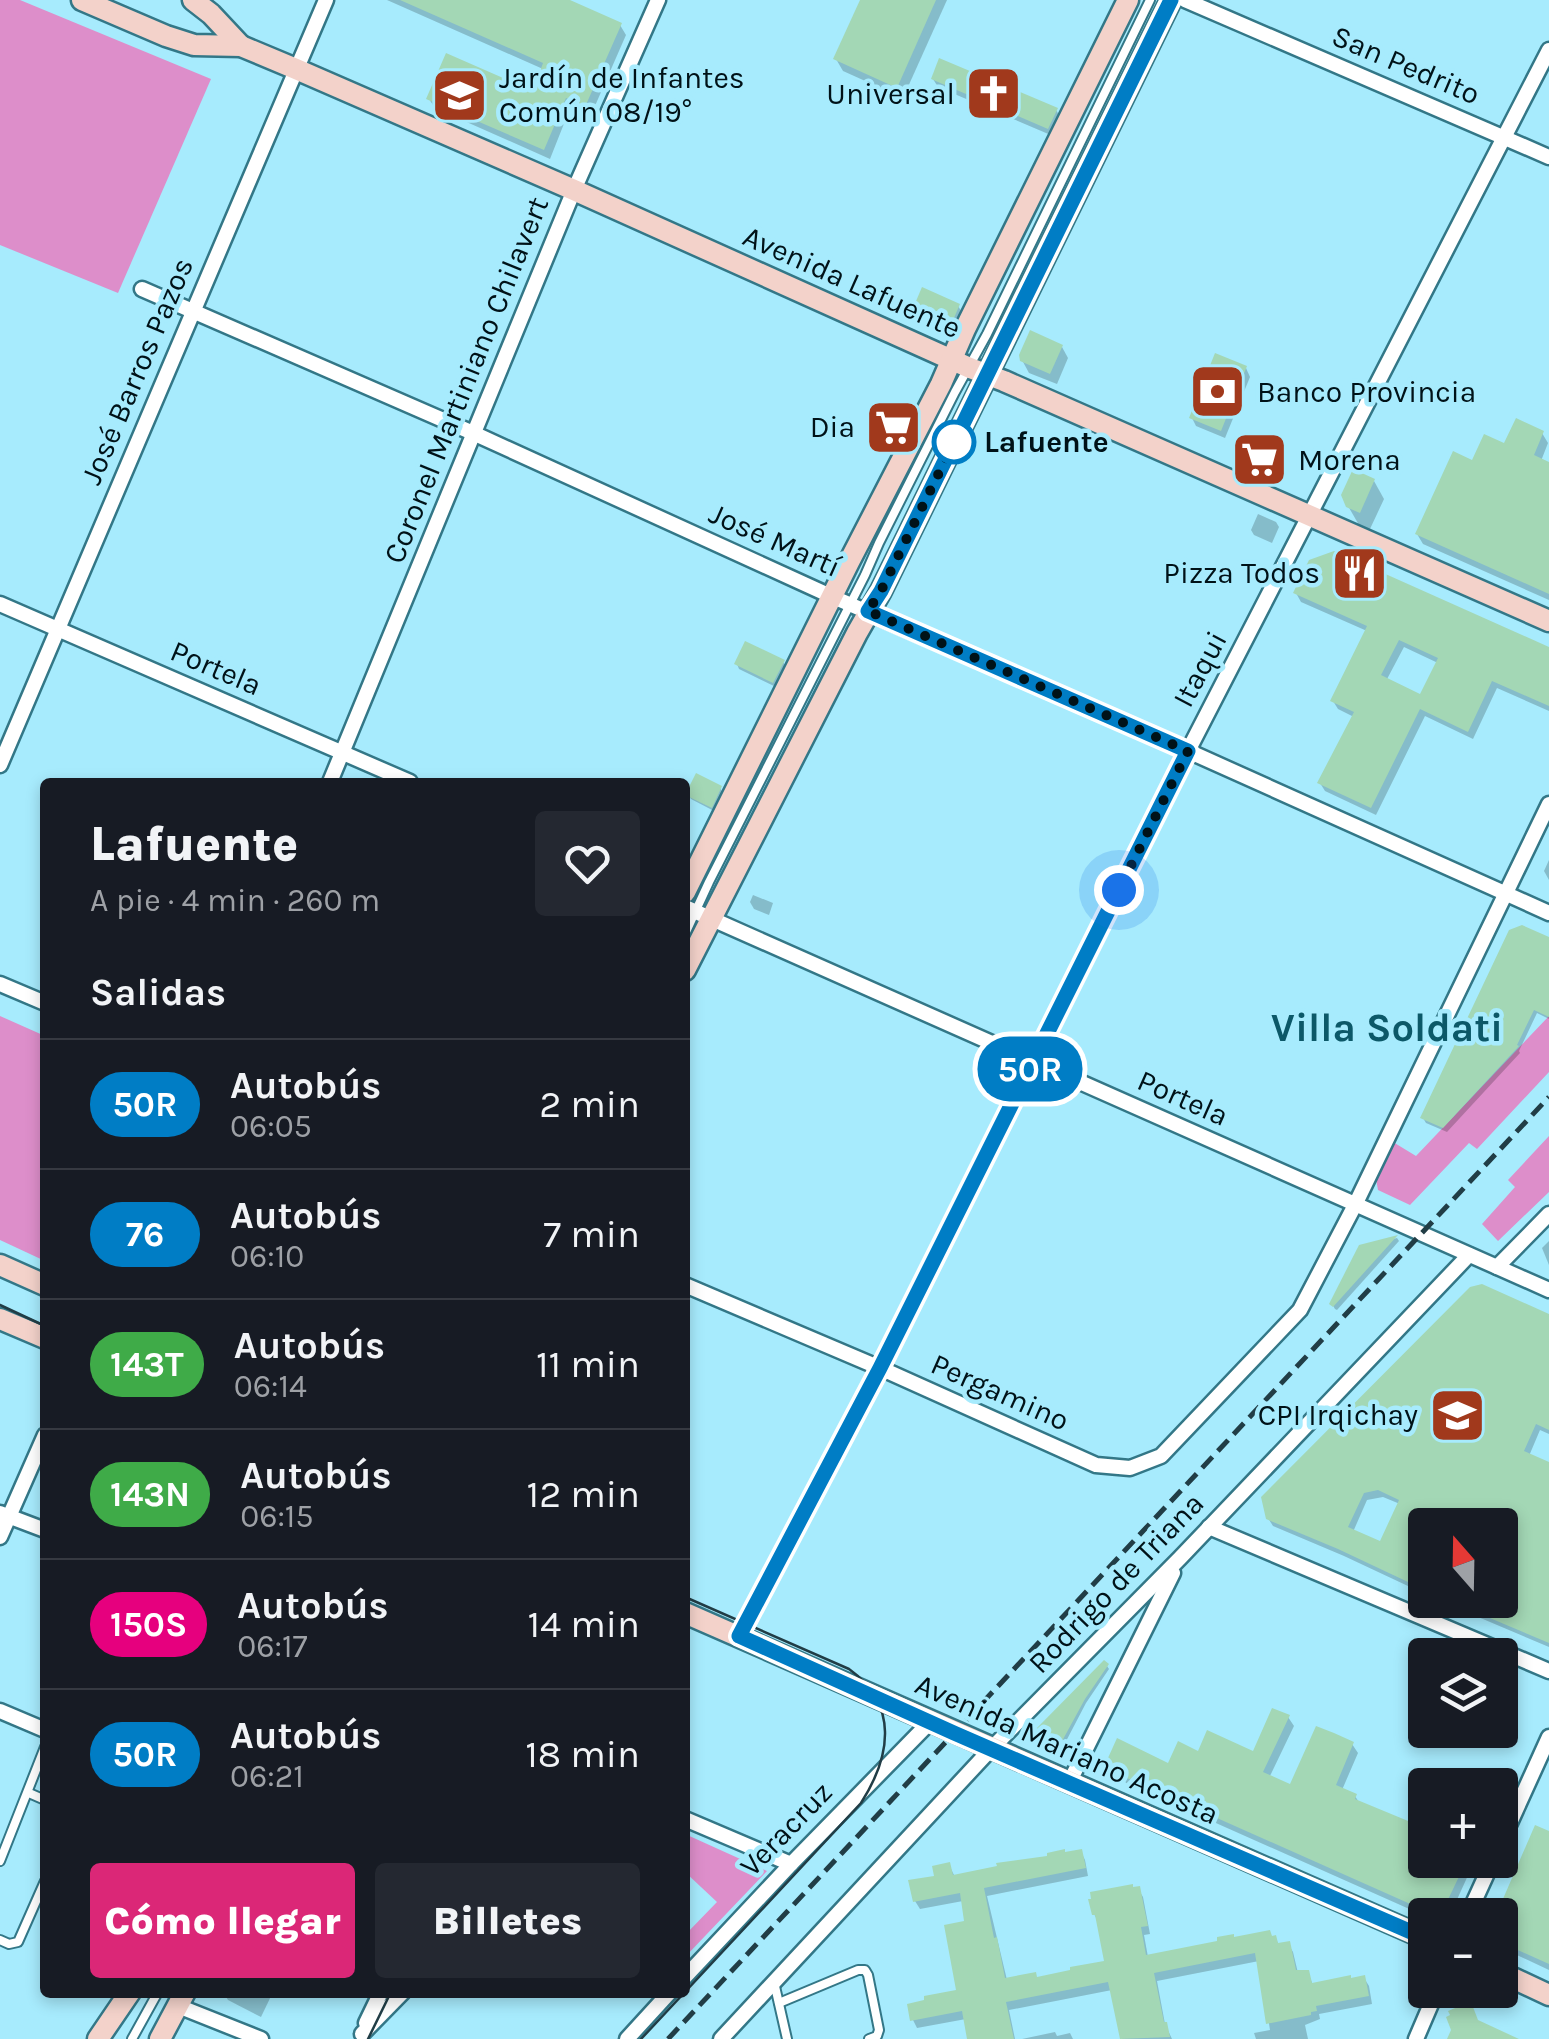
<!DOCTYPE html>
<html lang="es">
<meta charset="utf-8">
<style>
:root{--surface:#171b24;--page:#242831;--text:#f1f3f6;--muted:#9ea1a6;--line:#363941;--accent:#db2777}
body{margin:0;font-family:Karla,sans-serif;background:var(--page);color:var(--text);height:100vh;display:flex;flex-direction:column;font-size:38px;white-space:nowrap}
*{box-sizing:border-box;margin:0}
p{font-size:32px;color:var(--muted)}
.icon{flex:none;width:55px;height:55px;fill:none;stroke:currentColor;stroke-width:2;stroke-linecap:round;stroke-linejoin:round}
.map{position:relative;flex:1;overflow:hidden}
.sheet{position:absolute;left:40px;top:778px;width:650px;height:1220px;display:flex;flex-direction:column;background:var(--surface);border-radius:10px;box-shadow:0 5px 15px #0003}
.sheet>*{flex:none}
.badge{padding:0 20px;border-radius:32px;font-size:35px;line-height:65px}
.needle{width:65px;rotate:340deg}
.controls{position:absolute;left:1408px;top:1508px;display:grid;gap:20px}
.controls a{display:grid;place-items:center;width:110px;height:110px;border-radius:10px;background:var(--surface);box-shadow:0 5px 15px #0003;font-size:50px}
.you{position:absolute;width:50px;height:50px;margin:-25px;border:8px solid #fff;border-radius:50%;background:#1a73e8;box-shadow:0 0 0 15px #1a73e833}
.map>.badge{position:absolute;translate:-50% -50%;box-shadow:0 0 0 5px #fff}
h2{padding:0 50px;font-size:38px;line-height:90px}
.round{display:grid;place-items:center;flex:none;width:105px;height:105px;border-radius:10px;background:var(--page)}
.summary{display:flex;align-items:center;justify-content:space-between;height:170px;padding:0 50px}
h1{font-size:48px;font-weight:800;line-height:75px}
.button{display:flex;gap:20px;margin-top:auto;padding:20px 50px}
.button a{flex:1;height:115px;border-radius:10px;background:var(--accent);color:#fff;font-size:40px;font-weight:800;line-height:115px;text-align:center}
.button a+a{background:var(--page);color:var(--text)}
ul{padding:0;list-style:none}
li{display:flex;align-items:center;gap:30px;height:130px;padding:0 50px;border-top:2px solid var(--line)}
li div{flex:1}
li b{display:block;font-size:38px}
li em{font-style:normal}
li .badge{min-width:110px;font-weight:700;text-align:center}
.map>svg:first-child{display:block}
.green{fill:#dd8eca}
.shadow{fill:#0003;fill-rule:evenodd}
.building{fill:#a3d7b5;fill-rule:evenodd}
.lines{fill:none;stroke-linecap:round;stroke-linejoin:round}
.lane-casing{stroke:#337787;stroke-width:12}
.street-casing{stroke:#337787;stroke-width:19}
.secondary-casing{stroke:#337787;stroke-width:25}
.lane{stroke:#fff;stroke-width:8}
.street{stroke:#fff;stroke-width:14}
.secondary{stroke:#f3d2ca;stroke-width:20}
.tram{stroke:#213d46;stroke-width:2.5}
.rail{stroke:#213d46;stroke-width:5;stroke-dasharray:15 8;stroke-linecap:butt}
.line-casing{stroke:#fff;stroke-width:22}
.line{stroke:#007dc5;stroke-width:15}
.walk{stroke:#001218;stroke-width:10;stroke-dasharray:0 18}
.stop-dot{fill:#fff;stroke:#007dc5;stroke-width:5}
.labels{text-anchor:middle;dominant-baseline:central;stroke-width:9;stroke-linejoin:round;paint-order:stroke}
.street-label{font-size:30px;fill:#001218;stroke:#a7ebfd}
.poi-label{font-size:30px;fill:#001218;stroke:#a7ebfd;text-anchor:end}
.stop-label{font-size:30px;font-weight:bold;fill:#001218;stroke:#a7ebfd;text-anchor:start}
.district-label{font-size:40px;font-weight:bold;fill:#0c5868;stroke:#a7ebfd}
</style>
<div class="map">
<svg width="1549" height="2039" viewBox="0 0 1549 2039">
<rect width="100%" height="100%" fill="#a7ebfd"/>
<!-- green -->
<g class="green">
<polygon points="0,0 20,0 211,79 118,293 0,245"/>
<polygon points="0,1016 45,1036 45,1261 0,1240"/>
<polygon points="1549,1016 1549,1072 1477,1149 1469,1143 1410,1205 1378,1190 1376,1179 1393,1142 1416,1156"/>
<polygon points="1549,1136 1549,1192 1498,1241 1482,1224 1515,1187 1508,1180"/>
<polygon points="685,1834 767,1871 685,1957 685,1935 717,1902 685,1872"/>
</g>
<!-- shadow -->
<g class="shadow">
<polygon points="387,0 564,0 620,25 626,35 591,115 571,106 550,159 435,108 429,99 534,94 543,69"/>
<polygon points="863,0 947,0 903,98 843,71 836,59"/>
<polygon points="933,79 1056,110 1061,118 1053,136 938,87"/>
<polygon points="958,306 965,317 959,330 943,335 920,324 913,313"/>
<polygon points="1062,347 1068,358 1057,384 1029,373 1022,360"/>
<polygon points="1246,368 1250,377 1225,438 1196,426 1192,418"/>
<polygon points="1542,433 1548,443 1541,461 1549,465 1549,600 1423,544 1417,534 1473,463 1506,446"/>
<polygon points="1374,481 1384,499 1370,529 1359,525 1348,506"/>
<polygon points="1258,514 1276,522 1279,527 1272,543 1254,535 1251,530"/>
<path d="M1296,593L1549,650V711L1497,688L1473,739L1425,716L1376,815L1325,791L1320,783L1354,717L1338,709L1333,701L1367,631L1301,602ZM1404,647L1438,663L1421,698L1386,681Z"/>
<polygon points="783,662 786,667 776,687 739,669 737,664"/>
<polygon points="720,788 723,793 714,811 691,799 688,795"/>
<polygon points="1549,860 1549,880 1544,871"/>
<polygon points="753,895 773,903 769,915 754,909 750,902"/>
<polygon points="1549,940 1549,1019 1537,1013 1519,1051 1520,1053 1447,1132 1426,1123 1423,1118"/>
<polygon points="1397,1238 1399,1241 1337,1310 1335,1309 1332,1304 1361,1248"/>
<polygon points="1549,1241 1549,1265 1542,1248"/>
<path d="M1549,1317V1434L1540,1430L1529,1456L1549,1465V1647L1438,1600H1500V1525H1425V1594L1344,1556L1273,1526L1268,1518ZM1383,1497L1400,1504L1381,1545L1353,1532L1367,1500Z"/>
<polygon points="1107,1666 1109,1669 1086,1703 1063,1747 1052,1750 1042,1745 1040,1741"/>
<polygon points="1288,1717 1294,1726 1269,1778 1291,1787 1352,1744 1358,1753 1342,1790 1355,1796 1360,1804 1425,1831 1425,1860 1475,1860 1450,1915 1425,1916 1126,1783 1111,1758 1170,1767 1199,1755 1254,1755"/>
<polygon points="1549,1834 1549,1970 1506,1950 1500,1939 1500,1915 1497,1915"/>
<polygon points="1081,1852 1085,1860 1088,1876 987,1896 1007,1980 1037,1979 1107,1963 1099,1923 1094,1914 1138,1889 1143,1897 1150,1934 1144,1935 1148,1957 1234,1940 1275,1938 1280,1946 1288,1944 1293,1952 1298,1973 1308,1973 1313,1985 1364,1978 1369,1986 1372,2004 1319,2014 1320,2019 1305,2025 1308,2039 1256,2039 1254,2033 1270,2030 1259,1961 1157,1981 1165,2024 1172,2039 1122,2039 1112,1990 1009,2010 1015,2039 970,2039 966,2019 917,2028 913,2020 959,1992 967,1923 963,1901 920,1909 915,1901 949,1865 955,1877"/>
<polygon points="223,1992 273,1992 261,2017 228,2000"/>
<polygon points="1055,2032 1057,2036 1070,2033 1073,2039 1022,2039"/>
</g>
<!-- building -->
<g class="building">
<polygon points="400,0 570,0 622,23 585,107 566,98 544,150 426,99 446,53 533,91 543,63"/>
<polygon points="860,0 936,0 897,88 833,59"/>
<polygon points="939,58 1058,108 1048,129 931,79"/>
<polygon points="922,287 960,304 954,318 936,324 911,313"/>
<polygon points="1030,330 1063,345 1050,374 1020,361 1019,355"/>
<polygon points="1215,353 1247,366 1221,431 1189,418"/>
<polygon points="1516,418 1544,431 1534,455 1549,462 1549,594 1415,534 1453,451 1472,460 1484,434 1504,443"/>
<polygon points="1353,469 1375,479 1360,513 1346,507 1341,495"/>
<path d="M1334,551L1549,647V706L1492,681L1468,732L1420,709L1371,808L1317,783L1354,712L1330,701L1367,626L1293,593L1309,560ZM1399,640L1438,658L1420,694L1381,675Z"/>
<polygon points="745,641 785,660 773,683 734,664"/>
<polygon points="696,773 722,786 712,808 685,795"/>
<polygon points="1522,925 1549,937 1549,1017 1534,1010 1517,1045 1519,1046 1443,1128 1420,1118 1509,930"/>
<polygon points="1398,1235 1333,1307 1329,1304 1359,1245"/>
<path d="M1482,1284L1549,1314V1430L1536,1424L1524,1451L1549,1462V1643L1447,1600H1500V1525H1425V1590L1338,1549L1266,1519L1261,1497L1470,1287ZM1378,1490L1399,1500L1380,1541L1348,1527L1364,1493Z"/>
<polygon points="1104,1660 1109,1664 1085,1699 1061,1743 1048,1747 1038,1742 1035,1730"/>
<polygon points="1272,1708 1290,1715 1263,1772 1290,1784 1316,1726 1334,1733 1354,1742 1336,1785 1357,1794 1355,1799 1425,1828 1425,1860 1467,1860 1442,1912 1435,1915 1118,1774 1108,1758 1117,1738 1168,1763 1178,1741 1198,1751 1207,1730 1253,1751"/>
<polygon points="1535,1825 1549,1831 1549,1964 1500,1942 1500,1915 1496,1915"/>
<polygon points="1065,1849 1065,1852 1082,1849 1086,1868 984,1888 994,1938 997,1937 1005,1978 1036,1972 1037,1977 1070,1970 1070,1967 1104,1961 1095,1915 1092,1915 1088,1899 1091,1899 1090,1892 1133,1884 1133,1887 1140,1886 1144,1907 1148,1926 1141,1927 1146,1955 1217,1941 1217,1937 1234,1934 1234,1937 1270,1930 1272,1936 1276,1935 1278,1943 1290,1941 1296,1970 1309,1970 1312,1983 1351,1975 1351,1978 1365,1975 1369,1996 1316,2006 1317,2011 1311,2012 1311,2015 1266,2024 1255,1953 1154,1973 1164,2022 1167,2022 1170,2037 1120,2039 1108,1982 1006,2002 1014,2039 967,2039 962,2011 910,2021 907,2004 924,2000 924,1996 956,1990 944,1925 964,1921 960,1893 913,1902 908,1880 934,1876 932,1866 950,1862 953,1875 997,1866 996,1863 1047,1856 1047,1853"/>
<polygon points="1467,2003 1470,2008 1473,2007 1478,2020 1519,2039 1447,2039 1451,2030 1446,2017 1450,2015 1448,2011"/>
</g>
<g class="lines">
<defs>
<g id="lane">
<polyline points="685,934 709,882 865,575 879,543 955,392 987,334 1150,0"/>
<polyline points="29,1793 45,1800"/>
<polyline points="0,1861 45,1747"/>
<polyline points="0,1940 9,1944 18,1942 45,1881"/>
<polyline points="774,1982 787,2039"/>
<polyline points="779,2003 858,1970 865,1970 868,1975 879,2030 877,2036 869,2039"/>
<polyline points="132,2039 158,1992"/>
</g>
<g id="street">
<polyline points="1185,0 1549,157"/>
<polyline points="142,289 473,433 833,597 1188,751 1549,913"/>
<polyline points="0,604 410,782"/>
<polyline points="0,765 326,0"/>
<polyline points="330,782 574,190 658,0"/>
<polyline points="685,907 1549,1290"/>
<polyline points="0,984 45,1003"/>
<polyline points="1497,1267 1549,1214"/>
<polyline points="685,1285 880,1368 1096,1465 1130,1468 1161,1456 1300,1310 1356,1203 1549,804"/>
<polyline points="0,1513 45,1530"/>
<polyline points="1209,1527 1549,1671"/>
<polyline points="0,1537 45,1435"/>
<polyline points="739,1636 880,1368 1188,751 1549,50"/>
<polyline points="0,1711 45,1730"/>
<polyline points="1069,1783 1173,1573"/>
<polyline points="685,1819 791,1864"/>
<polyline points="1500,1845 1549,1737"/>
<polyline points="1468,1915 1493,1860"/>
<polyline points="685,1977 791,1864 930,1722"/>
<polyline points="178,2006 261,2039"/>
<polyline points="366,2023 381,1992"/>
<polyline points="362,2034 403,1992"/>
<polyline points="627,2039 670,1992"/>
<polyline points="721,2039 991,1749 1180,1558 1469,1255"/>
<polyline points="1416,2039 1437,1990"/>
</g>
<g id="secondary">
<polyline points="82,0 166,36 194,45 241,46 296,69 574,190 970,368 1004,381 1549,621"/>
<polyline points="193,0 211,14 241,46"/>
<polyline points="685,892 849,562 941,384 965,329 1128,0"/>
<polyline points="685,970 857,633 881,591 1171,0"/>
<polyline points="0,1265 45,1285"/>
<polyline points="0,1319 45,1338"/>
<polyline points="685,1613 1425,1938"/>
<polyline points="1500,1972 1549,1995"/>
<polyline points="98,2039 130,1992"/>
<polyline points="160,2039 185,1992"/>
</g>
</defs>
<!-- lane casing -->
<use href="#lane" class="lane-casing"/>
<!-- street casing -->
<use href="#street" class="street-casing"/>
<!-- secondary casing -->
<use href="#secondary" class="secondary-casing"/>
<!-- lane -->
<use href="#lane" class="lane"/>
<!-- street -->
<use href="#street" class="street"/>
<!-- secondary -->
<use href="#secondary" class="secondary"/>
<!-- tram -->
<g class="tram">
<polyline points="0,1305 45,1326"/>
<path d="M685,1597L849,1669C899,1705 891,1756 861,1803L685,1992"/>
<polyline points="368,2039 391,1992"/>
<polyline points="641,2039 685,1992"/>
</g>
<!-- rail -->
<polyline class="rail" points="668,2039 1549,1097"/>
</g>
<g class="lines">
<defs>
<polyline id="line" points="1171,0 881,591 868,611 1188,751 880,1368 739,1636 954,1733 1425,1938"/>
</defs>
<!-- line casing -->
<use href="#line" class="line-casing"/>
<!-- line -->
<use href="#line" class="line"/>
<!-- walk -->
<polyline class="walk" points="954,442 958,434 881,591 868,611 1188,751 1119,890"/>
</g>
<!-- icons -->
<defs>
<symbol id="church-square" viewBox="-11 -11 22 22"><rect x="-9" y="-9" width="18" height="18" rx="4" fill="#a1391c" stroke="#a7ebfd"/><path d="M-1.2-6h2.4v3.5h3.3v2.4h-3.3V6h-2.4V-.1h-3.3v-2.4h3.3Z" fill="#fff"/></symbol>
<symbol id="school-square" viewBox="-11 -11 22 22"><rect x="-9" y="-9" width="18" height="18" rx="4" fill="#a1391c" stroke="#a7ebfd"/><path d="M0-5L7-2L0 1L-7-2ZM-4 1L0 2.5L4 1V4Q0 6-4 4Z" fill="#fff"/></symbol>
<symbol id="bank-square" viewBox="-11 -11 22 22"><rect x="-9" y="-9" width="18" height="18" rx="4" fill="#a1391c" stroke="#a7ebfd"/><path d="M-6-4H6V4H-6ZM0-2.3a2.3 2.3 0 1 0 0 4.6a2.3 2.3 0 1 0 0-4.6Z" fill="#fff"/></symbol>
<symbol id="supermarket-square" viewBox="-11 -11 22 22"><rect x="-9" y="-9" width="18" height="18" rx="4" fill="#a1391c" stroke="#a7ebfd"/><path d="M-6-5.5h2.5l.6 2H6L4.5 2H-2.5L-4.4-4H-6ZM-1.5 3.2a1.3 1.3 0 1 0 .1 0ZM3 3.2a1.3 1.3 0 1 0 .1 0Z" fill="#fff"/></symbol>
<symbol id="restaurant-square" viewBox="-11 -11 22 22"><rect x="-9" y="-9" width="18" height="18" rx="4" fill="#a1391c" stroke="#a7ebfd"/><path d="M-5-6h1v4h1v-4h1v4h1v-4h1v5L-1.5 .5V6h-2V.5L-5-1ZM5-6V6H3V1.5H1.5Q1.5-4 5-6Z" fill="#fff"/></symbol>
</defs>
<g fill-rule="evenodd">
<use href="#church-square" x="962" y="62" width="63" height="63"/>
<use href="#school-square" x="428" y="64" width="63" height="63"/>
<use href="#bank-square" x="1186" y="360" width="63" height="63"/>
<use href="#supermarket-square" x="862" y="396" width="63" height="63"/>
<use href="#supermarket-square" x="1228" y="428" width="63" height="63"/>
<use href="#restaurant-square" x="1328" y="542" width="63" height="63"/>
<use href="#school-square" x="1426" y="1384" width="63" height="63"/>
</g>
<!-- markers -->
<circle class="stop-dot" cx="954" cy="442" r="20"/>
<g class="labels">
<!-- street labels -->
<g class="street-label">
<text transform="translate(1406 65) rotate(23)">San Pedrito</text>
<text transform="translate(852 282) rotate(24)">Avenida Lafuente</text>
<text transform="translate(137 371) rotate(-67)">José Barros Pazos</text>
<text transform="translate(466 380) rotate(-68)">Coronel Martiniano Chilavert</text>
<text transform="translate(775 540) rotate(24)">José Martí</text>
<text transform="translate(216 668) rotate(23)">Portela</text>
<text transform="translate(1200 669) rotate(-62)">Itaqui</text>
<text transform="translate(1183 1098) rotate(24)">Portela</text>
<text transform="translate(1000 1392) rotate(24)">Pergamino</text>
<text transform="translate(1116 1583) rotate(-46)">Rodrigo de Triana</text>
<text transform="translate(1067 1749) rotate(24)">Avenida Mariano Acosta</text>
<text transform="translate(786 1829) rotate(-46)">Veracruz</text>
</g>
<!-- poi labels -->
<g class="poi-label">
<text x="499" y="78" text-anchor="start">Jardín de Infantes<tspan x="499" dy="34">Común 08/19°</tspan></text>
<text x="955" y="94">Universal</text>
<text x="1257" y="392" text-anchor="start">Banco Provincia</text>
<text x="855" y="427">Dia</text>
<text x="1298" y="460" text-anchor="start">Morena</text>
<text x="1320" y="573">Pizza Todos</text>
<text x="1418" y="1415">CPI Irqichay</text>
</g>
<!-- stop labels -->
<g class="stop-label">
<text x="984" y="442">Lafuente</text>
</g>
<!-- district labels -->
<g class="district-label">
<text x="1387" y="1027">Villa Soldati</text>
</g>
</g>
</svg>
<div class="controls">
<a><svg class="needle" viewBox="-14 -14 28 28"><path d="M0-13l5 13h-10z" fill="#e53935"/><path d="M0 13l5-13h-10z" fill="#9ea1a6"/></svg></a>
<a><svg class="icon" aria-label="layers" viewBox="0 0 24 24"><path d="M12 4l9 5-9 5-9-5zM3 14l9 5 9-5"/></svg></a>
<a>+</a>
<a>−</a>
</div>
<div class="you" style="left:1119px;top:890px"></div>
<b class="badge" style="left:1030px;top:1069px;background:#007dc5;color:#fff">50R</b>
<section class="sheet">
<div class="summary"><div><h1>Lafuente</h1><p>A pie · 4 min · 260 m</p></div><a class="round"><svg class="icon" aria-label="heart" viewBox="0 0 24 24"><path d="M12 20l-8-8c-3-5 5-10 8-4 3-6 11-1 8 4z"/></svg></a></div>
<h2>Salidas</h2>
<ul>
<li><span class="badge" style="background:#007dc5;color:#fff">50R</span><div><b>Autobús</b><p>06:05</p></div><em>2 min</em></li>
<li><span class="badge" style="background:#007dc5;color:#fff">76</span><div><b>Autobús</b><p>06:10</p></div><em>7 min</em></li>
<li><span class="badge" style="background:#3fab48;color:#fff">143T</span><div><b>Autobús</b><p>06:14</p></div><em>11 min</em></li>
<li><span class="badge" style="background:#3fab48;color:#fff">143N</span><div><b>Autobús</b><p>06:15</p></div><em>12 min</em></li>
<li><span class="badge" style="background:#e6007e;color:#fff">150S</span><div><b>Autobús</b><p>06:17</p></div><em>14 min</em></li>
<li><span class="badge" style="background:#007dc5;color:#fff">50R</span><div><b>Autobús</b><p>06:21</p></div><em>18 min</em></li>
</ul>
<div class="button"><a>Cómo llegar</a><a>Billetes</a></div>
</section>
</div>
